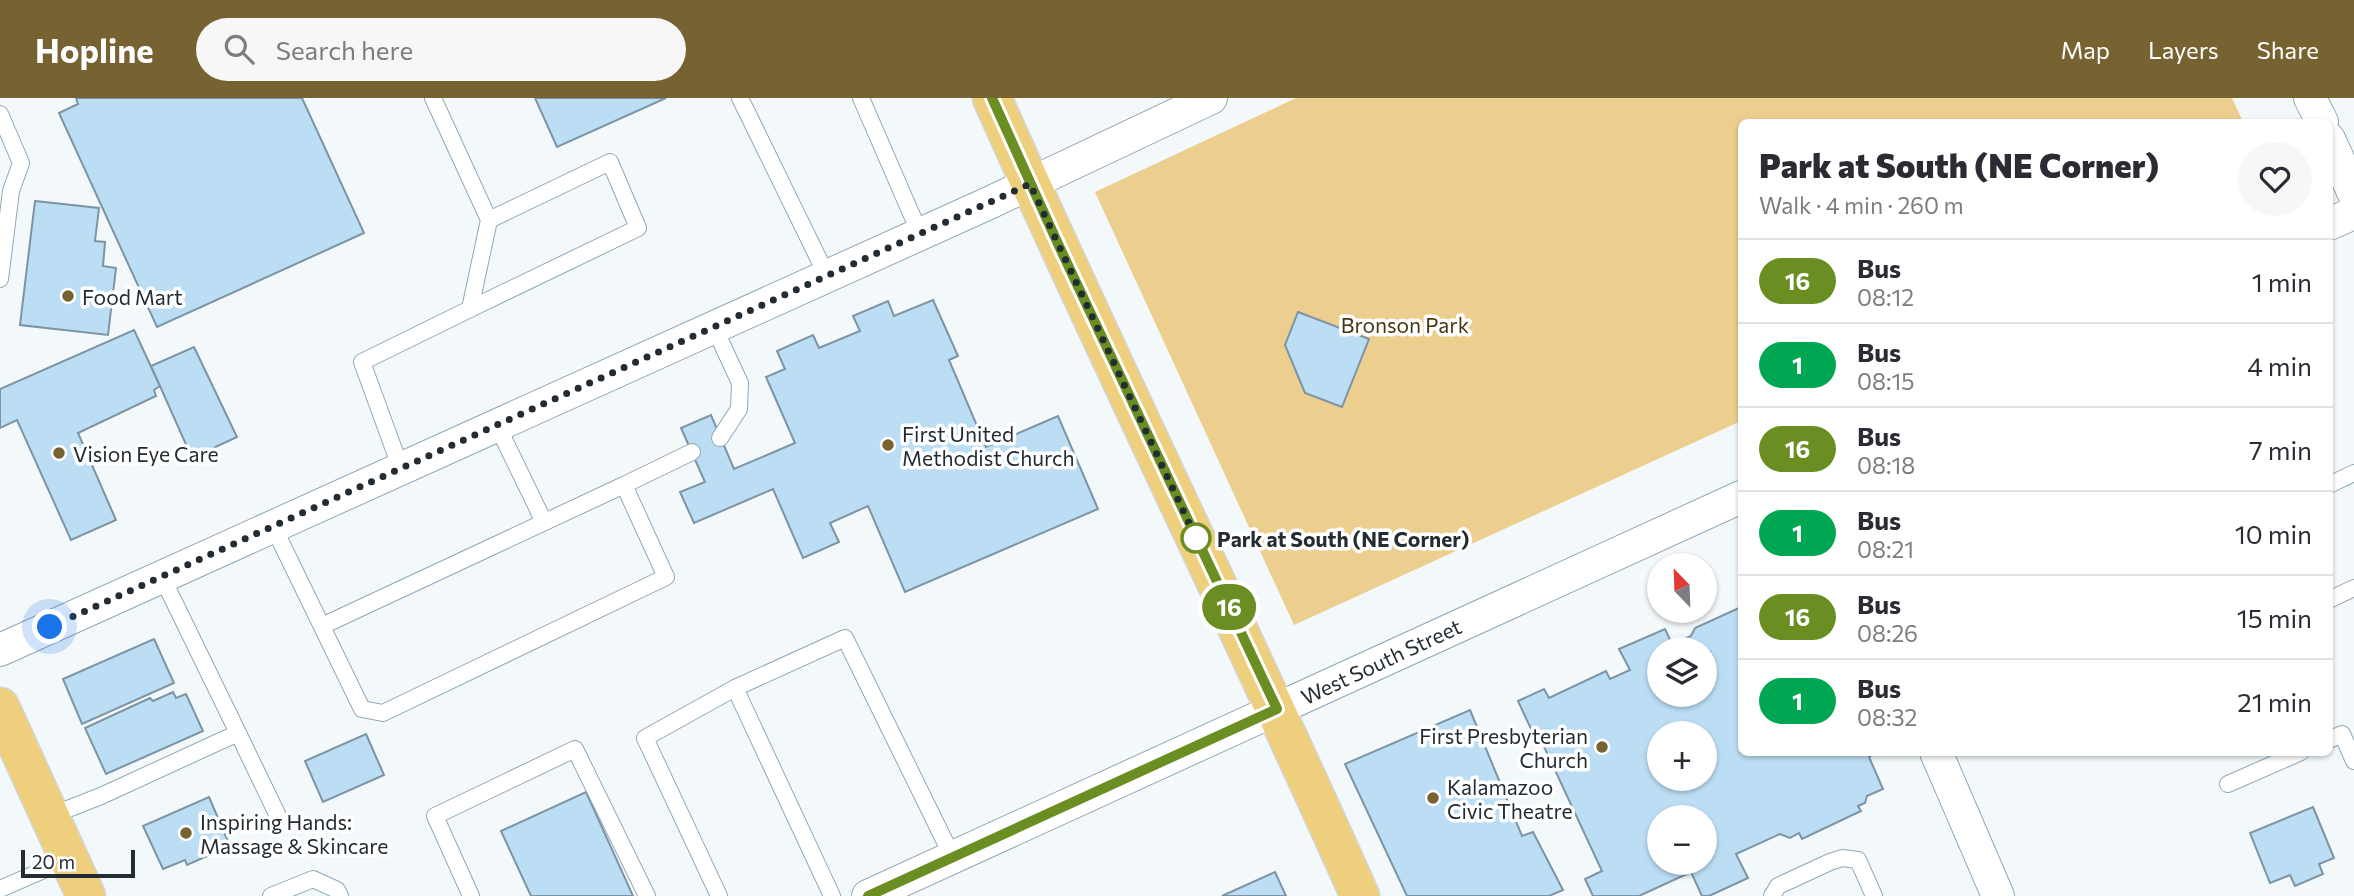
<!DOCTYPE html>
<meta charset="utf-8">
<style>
:root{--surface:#fff;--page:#f7f7f7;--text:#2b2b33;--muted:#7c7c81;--line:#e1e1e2;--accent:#776231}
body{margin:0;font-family:Commissioner,sans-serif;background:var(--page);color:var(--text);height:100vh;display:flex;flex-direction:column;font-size:26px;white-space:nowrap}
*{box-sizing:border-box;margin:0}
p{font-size:23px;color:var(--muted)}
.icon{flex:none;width:38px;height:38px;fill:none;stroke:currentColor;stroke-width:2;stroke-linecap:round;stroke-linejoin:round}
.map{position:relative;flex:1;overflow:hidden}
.panel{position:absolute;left:1738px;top:21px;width:595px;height:637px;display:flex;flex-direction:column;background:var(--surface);border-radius:10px;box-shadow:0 2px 5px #0004}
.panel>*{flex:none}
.badge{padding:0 14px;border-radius:23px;font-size:24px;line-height:46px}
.needle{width:46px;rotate:337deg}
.fabs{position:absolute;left:1647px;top:455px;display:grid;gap:14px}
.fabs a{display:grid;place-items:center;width:70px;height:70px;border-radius:50%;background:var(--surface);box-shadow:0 2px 5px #0004;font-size:35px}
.scale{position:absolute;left:21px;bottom:18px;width:114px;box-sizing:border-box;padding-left:7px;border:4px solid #222c32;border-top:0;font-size:19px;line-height:24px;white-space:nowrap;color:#222c32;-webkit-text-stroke:5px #fff;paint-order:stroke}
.you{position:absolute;width:35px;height:35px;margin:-18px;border:5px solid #fff;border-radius:50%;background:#1a73e8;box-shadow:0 0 0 10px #1a73e833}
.map>.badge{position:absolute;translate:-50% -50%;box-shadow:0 0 0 4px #fff}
.round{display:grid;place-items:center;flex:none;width:74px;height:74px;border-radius:37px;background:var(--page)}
.head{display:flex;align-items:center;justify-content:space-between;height:119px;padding:0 21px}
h1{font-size:33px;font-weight:800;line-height:52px}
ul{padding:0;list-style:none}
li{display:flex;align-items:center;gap:21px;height:84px;padding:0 21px;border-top:2px solid var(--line)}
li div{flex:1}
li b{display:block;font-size:26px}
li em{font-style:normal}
li .badge{min-width:77px;font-weight:700;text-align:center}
header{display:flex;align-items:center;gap:42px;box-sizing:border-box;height:98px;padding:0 35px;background:var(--accent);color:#fff}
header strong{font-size:33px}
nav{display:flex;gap:38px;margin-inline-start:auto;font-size:24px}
.search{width:490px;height:63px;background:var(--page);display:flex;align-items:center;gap:18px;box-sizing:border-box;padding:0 24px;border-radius:38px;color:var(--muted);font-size:26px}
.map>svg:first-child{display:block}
.green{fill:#ecce8e}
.building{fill:#bcdef5;stroke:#7c94a3;stroke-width:2;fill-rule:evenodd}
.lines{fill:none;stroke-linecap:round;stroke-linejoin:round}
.service-casing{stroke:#91a8b8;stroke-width:18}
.minor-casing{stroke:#91a8b8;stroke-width:34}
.primary-casing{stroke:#d3d5d6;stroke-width:41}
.service{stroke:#fff;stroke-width:16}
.minor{stroke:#fff;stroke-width:32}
.primary{stroke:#eecf7d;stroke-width:38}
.line-casing{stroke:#fff;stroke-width:16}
.line{stroke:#6b8e23;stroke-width:10}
.walk{stroke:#222c32;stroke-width:7;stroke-dasharray:0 12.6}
.poi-dot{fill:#776231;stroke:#fff;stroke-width:2.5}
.stop-dot{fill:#fff;stroke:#6b8e23;stroke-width:3.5}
.labels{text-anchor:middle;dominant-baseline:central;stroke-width:7;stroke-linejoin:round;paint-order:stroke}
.poi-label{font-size:21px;fill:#222c32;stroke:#fff;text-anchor:start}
.park-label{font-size:21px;fill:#47360e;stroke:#fff}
.stop-label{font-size:21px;font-weight:bold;fill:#222c32;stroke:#fff;text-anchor:start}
.street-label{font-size:21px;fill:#222c32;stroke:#fff}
</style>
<header>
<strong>Hopline</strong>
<div class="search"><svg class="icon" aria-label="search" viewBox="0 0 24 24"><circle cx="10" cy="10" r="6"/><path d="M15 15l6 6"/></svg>Search here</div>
<nav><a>Map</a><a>Layers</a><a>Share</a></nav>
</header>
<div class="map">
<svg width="2354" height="798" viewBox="0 0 2354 798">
<rect width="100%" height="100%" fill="#f3f8fb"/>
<!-- green -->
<polygon class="green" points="1296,0 2232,0 2243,24 1741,24 1741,323 1294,527 1095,94"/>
<!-- building -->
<g class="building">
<polygon points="76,0 302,0 364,135 157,229 59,15 78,6"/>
<polygon points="535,0 666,0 557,49"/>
<polygon points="35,103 99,110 95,143 105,144 103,168 116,170 108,237 20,227"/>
<polygon points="933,202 958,258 949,262 986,349 1058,318 1098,411 905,494 868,408 830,425 839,444 803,460 773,391 694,425 680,394 705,384 681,330 711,317 734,371 795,345 766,279 785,271 777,253 813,237 819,250 860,233 853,218 888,203 894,218"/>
<polygon points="1298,214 1369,241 1342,309 1305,295 1285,247"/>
<polygon points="134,232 160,288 154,292 156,298 78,335 116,422 71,442 17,322 0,330 0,291"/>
<polygon points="194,249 237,339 192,360 151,268"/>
<path d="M1741,509V654H1877L1869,659L1883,691L1867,698L1865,705L1858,708L1861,713L1802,741L1799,735L1790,740L1780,736L1736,756L1748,780L1709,798H1702L1691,774L1639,798H1593L1585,781L1602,773L1541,642L1537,644L1518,603L1544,591L1549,600L1606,573L1610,581L1630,572L1619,551L1665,531L1672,546L1691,538L1695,530ZM1659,551H1704V556L1710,554L1714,563L1704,567V597H1659ZM1659,635H1704V681H1659ZM1659,719H1704V765H1659Z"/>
<polygon points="154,541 174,585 82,626 63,581"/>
<polygon points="173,594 176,600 186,596 203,633 106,676 85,630 150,600 153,603"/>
<polygon points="1470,612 1522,738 1533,734 1563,792 1549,798 1407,798 1345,666"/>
<polygon points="366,636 384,677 323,704 305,663"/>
<polygon points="586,694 633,798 531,798 501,733"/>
<polygon points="209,699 230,748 187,767 185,762 163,771 143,728"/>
<polygon points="2313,709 2334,760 2319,766 2323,776 2295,788 2290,777 2270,785 2250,735"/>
<polygon points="1275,774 1286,798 1222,798"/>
</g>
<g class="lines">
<defs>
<g id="service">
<polyline points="740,0 827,178"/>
<polyline points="861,0 920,136"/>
<polyline points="0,16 21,65 11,93 0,181"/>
<polyline points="470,211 638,130 610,64 489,122"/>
<polyline points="714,229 740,285 739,311 720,340"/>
<polyline points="497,327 544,424"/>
<polyline points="401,371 362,264 470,211 489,122 433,0"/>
<polyline points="624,387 692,354"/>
<polyline points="2329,387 2354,375"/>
<polyline points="273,428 362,611 383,615 666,479 624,387 322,528"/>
<polyline points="2329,502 2354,490"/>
<polyline points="238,635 278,718"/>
<polyline points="2329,642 2342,636 2354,663"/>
<polyline points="2228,686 2301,654"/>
<polyline points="50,718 101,698 238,635 162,479"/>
<polyline points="0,791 69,761"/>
<polyline points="271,798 313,781 337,792 340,798"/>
<polyline points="471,798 435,718 575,651 647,798"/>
<polyline points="719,798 645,640 735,590"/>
<polyline points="832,798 735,590 845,540 953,760"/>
<polyline points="1772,798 1778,788 1830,764 1842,760 1858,762 1874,798"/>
</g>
<g id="minor">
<polyline points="2310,0 2322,24"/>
<polyline points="2329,41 2354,96"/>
<polyline points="2329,126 2354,115"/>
<polyline points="0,552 989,105 1211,0"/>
<polyline points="1936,654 1998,798"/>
<polyline points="868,798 1741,399"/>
</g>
<g id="primary">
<path d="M992,0C1111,268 1241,530 1360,798"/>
<polyline points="0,609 86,798"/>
</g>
</defs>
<!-- service casing -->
<use href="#service" class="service-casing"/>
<!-- minor casing -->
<use href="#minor" class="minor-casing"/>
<!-- primary casing -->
<use href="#primary" class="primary-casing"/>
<!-- service -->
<use href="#service" class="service"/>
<!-- minor -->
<use href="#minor" class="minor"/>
<!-- primary -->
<use href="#primary" class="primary"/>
</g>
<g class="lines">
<defs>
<polyline id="line" points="868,798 1277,611 1059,148 992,0"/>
</defs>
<!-- line casing -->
<use href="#line" class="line-casing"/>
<!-- line -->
<use href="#line" class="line"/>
<!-- walk -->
<polyline class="walk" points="50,529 1030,86 1196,440"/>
</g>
<!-- markers -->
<g class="poi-dot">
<circle cx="68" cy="198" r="7"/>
<circle cx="888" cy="347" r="7"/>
<circle cx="59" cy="355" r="7"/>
<circle cx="1602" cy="649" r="7"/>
<circle cx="1433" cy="700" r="7"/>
<circle cx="186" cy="735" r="7"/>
</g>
<circle class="stop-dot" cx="1196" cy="440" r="14"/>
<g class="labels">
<!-- poi labels -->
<g class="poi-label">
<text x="82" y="198">Food Mart</text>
<text x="902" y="335">First United<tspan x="902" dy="24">Methodist Church</tspan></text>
<text x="73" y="355">Vision Eye Care</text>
<text x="1588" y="637" text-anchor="end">First Presbyterian<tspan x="1588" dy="24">Church</tspan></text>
<text x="1447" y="688">Kalamazoo<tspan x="1447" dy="24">Civic Theatre</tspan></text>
<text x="200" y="723">Inspiring Hands:<tspan x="200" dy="24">Massage &amp; Skincare</tspan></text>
</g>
<!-- park labels -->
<g class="park-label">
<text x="1405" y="226">Bronson Park</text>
</g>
<!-- stop labels -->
<g class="stop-label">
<text x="1217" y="440">Park at South (NE Corner)</text>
</g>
<!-- street labels -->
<g class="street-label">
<text transform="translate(1381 563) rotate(-25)">West South Street</text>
</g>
</g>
</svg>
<div class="fabs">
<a><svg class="needle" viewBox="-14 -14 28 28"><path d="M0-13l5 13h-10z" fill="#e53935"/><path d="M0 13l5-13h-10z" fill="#7c7c81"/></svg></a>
<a><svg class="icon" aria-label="layers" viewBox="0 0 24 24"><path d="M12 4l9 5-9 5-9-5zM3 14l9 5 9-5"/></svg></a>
<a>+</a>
<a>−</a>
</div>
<div class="scale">20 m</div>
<div class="you" style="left:50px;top:529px"></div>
<b class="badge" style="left:1229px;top:509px;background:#6b8e23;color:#fff">16</b>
<section class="panel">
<div class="head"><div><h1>Park at South (NE Corner)</h1><p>Walk · 4 min · 260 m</p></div><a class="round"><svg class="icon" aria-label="heart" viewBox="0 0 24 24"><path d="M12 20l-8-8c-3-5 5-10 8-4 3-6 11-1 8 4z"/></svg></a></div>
<ul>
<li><span class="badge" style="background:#6b8e23;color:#fff">16</span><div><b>Bus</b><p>08:12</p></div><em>1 min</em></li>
<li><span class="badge" style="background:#00a651;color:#fff">1</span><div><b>Bus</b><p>08:15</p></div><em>4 min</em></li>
<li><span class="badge" style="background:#6b8e23;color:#fff">16</span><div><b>Bus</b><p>08:18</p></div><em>7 min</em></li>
<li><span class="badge" style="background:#00a651;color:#fff">1</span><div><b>Bus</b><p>08:21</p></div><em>10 min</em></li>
<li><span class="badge" style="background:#6b8e23;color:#fff">16</span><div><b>Bus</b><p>08:26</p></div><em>15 min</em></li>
<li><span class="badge" style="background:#00a651;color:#fff">1</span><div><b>Bus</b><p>08:32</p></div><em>21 min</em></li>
</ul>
</section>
</div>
